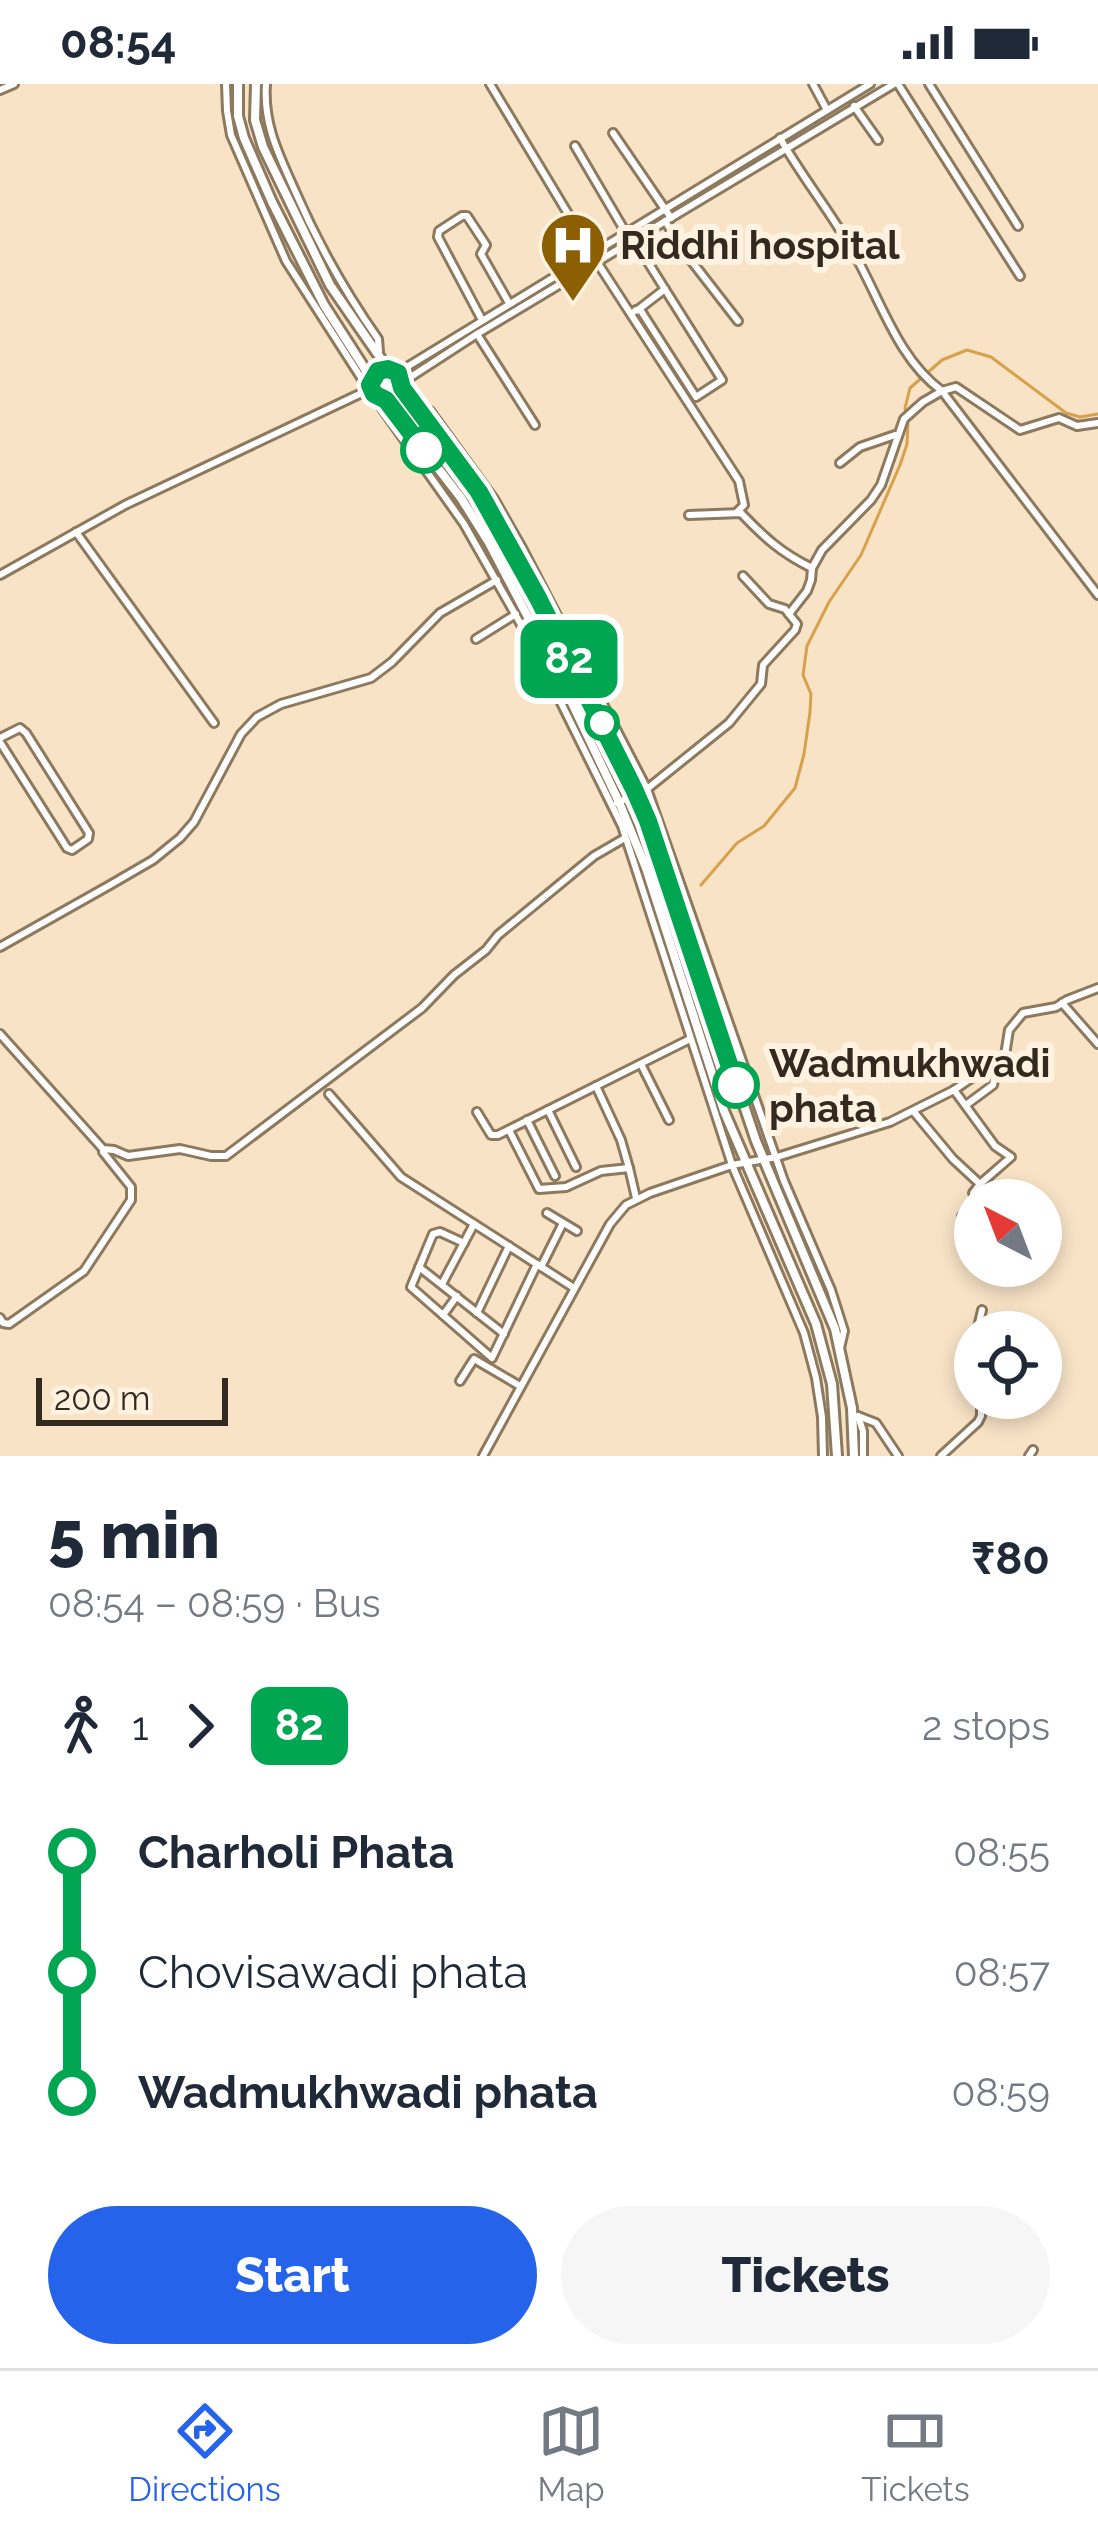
<!DOCTYPE html>
<meta charset="utf-8">
<style>
:root{--surface:#fff;--page:#f6f6f7;--text:#1f2937;--muted:#747a83;--line:#e0e1e3;--accent:#2563eb}
body{margin:0;font-family:Raleway,sans-serif;background:var(--page);color:var(--text);height:100vh;display:flex;flex-direction:column;font-size:45px;white-space:nowrap}
*{box-sizing:border-box;margin:0}
p{font-size:39px;color:var(--muted)}
.icon{flex:none;width:66px;height:66px;fill:none;stroke:currentColor;stroke-width:2;stroke-linecap:round;stroke-linejoin:round}
.map{position:relative;height:1372px;overflow:hidden}
.sheet{display:flex;flex-direction:column;background:var(--surface);flex:1}
.sheet>*{flex:none}
.badge{padding:0 24px;border-radius:18px;font-size:42px;line-height:78px}
.needle{width:78px;rotate:318deg}
.buttons{position:absolute;left:954px;top:1095px;display:grid;gap:24px}
.buttons a{display:grid;place-items:center;width:108px;height:108px;border-radius:50%;background:var(--surface);box-shadow:0 6px 18px #0003;font-size:60px}
.scale{position:absolute;left:36px;bottom:30px;width:192px;box-sizing:border-box;padding-left:12px;border:6px solid #322a1f;border-top:0;font-size:33px;line-height:42px;white-space:nowrap;color:#322a1f;-webkit-text-stroke:9px #fff2e0;paint-order:stroke}
.map>.badge{position:absolute;translate:-50% -50%;box-shadow:0 0 0 6px #fff}
.legs{display:flex;align-items:center;gap:18px;height:132px;padding:0 48px;font-size:39px}
.legs p{margin-inline-start:auto}
.head{display:flex;align-items:center;justify-content:space-between;height:204px;padding:0 48px}
h1{font-size:66px;font-weight:800;line-height:90px}
.button{display:flex;gap:24px;margin-top:auto;padding:24px 48px}
.button a{flex:1;height:138px;border-radius:72px;background:var(--accent);color:#fff;font-size:48px;font-weight:800;line-height:138px;text-align:center}
.button a+a{background:var(--page);color:var(--text)}
ul{padding:0 48px;list-style:none}
li{display:flex;align-items:center;gap:42px;height:120px;font-size:45px}
li i{display:grid;place-items:center;width:18px;height:100%;margin:0 15px;background:currentColor}
li i::after{content:'';width:30px;height:30px;margin:-15px;border:9px solid;border-radius:50%;background:var(--surface)}
li p{margin-inline-start:auto}
li:first-child i{background:linear-gradient(#0000 50%,currentColor 0)}
li:last-child i{background:linear-gradient(currentColor 50%,#0000 0)}
.status{display:flex;justify-content:space-between;align-items:center;height:84px;padding:0 60px;background:var(--surface);direction:ltr}
.status svg{height:33px;fill:currentColor}
.dock{display:flex;justify-content:space-around;align-items:center;height:168px;border-top:3px solid var(--line);background:var(--surface);font-size:33px;color:var(--muted)}
.dock a{display:grid;justify-items:center;gap:6px}
.dock .active{color:var(--accent)}
.map>svg:first-child{display:block}
.lines{fill:none;stroke-linecap:round;stroke-linejoin:round}
.stream{stroke:#d7a14b;stroke-width:3}
.minor-casing{stroke:#8c795e;stroke-width:12}
.major-casing{stroke:#8c795e;stroke-width:14}
.minor{stroke:#fff;stroke-width:6}
.major{stroke:#fff;stroke-width:8}
.line-1-casing{stroke:#fff;stroke-width:27}
.line-1{stroke:#00a651;stroke-width:18}
.stop-1-dot{fill:#fff;stroke:#00a651;stroke-width:6}
.labels{text-anchor:middle;dominant-baseline:central;stroke-width:12;stroke-linejoin:round;paint-order:stroke}
.poi-label{font-size:39px;font-weight:bold;fill:#322a1f;stroke:#fff2e0;text-anchor:start}
.stop-label{font-size:39px;font-weight:bold;fill:#322a1f;stroke:#fff2e0;text-anchor:start}
</style>
<div class="status"><b>08:54</b><svg viewBox="0 0 49 12"><path d="M0 12V9h3v3zM5 12V6h3v6zM10 12V3h3v9zM15 12V0h3v12zM26 1h20v11H26zM47 4h2v5h-2z"/></svg></div>
<div class="map">
<svg width="1098" height="1372" viewBox="0 0 1098 1372">
<rect width="100%" height="100%" fill="#f8e3c6"/>
<g class="lines">
<!-- stream -->
<polyline class="stream" points="701,801 737,759 764,742 795,704 804,670 810,628 811,610 803,591 807,562 829,518 861,471 900,381 907,360 908,340 905,324 910,304 942,276 967,266 991,273 1066,329 1080,333 1098,330"/>
<defs>
<g id="minor">
<polyline points="226,0 227,27 231,51 286,177 369,306 464,440 532,560 622,742 732,1081 804,1249 816,1294 822,1333 823,1372"/>
<path d="M266,0C263,40 279,71 295,107C318,160 345,208 378,255L379,268"/>
<polyline points="490,0 597,178 739,397 744,421 737,428"/>
<polyline points="813,0 827,26"/>
<polyline points="898,0 1020,192"/>
<polyline points="929,0 1018,142"/>
<polyline points="0,6 14,0"/>
<polyline points="854,22 878,56"/>
<polyline points="613,49 671,134"/>
<path d="M780,54C803,95 834,132 856,173C881,218 899,276 942,307L1098,511"/>
<polyline points="575,62 626,149"/>
<polyline points="665,137 686,170 738,237"/>
<polyline points="639,225 665,205"/>
<polyline points="631,230 636,226 641,227 696,313 722,296 634,156"/>
<polyline points="482,236 438,153 439,147 462,132 467,132 486,161 481,170 509,219"/>
<polyline points="477,250 535,341"/>
<polyline points="397,289 870,0"/>
<polyline points="403,298 477,250 894,0"/>
<polyline points="416,321 430,327 494,415 522,464 647,705 784,1097 831,1206 844,1247 840,1264"/>
<polyline points="840,379 860,363 895,351"/>
<path d="M689,431L741,429C764,453 781,469 812,484"/>
<polyline points="76,448 214,639"/>
<polyline points="0,491 125,421 368,306"/>
<polyline points="789,530 807,507 811,496 812,484 822,466 871,416 881,401 904,335 923,318 942,307 956,303 1020,346 1059,334 1077,342 1098,339"/>
<polyline points="476,555 516,530"/>
<polyline points="0,654 20,644 26,649 89,749 88,755 72,766 67,764 0,658"/>
<polyline points="617,719 647,705 729,639 761,600 763,581 795,546 797,540 785,525 769,520 743,492"/>
<polyline points="0,863 110,801 153,776 180,754 194,738 241,650 257,633 281,620 371,594 392,578 440,529 497,496"/>
<polyline points="1062,919 1098,960"/>
<polyline points="0,950 103,1065 114,1066 128,1072 180,1065 211,1072 226,1072 422,924 454,891 486,866 498,851 594,772 625,754"/>
<polyline points="641,980 669,1036"/>
<polyline points="596,1002 621,1056 629,1084"/>
<polyline points="329,1010 401,1093 574,1204"/>
<polyline points="966,1021 993,1001 995,992 991,983"/>
<polyline points="548,1026 576,1083"/>
<polyline points="477,1028 491,1051 498,1051 690,955"/>
<polyline points="914,1028 953,1075 980,1100 1011,1073 995,1062 954,1006"/>
<polyline points="527,1036 555,1092"/>
<polyline points="509,1046 539,1105 566,1103 601,1087 629,1084 636,1114"/>
<polyline points="980,1116 973,1109 980,1100"/>
<polyline points="547,1129 577,1147"/>
<polyline points="972,1141 962,1132 975,1118"/>
<polyline points="464,1159 440,1148 433,1150 411,1203 492,1274 537,1180"/>
<polyline points="419,1183 504,1250"/>
<polyline points="541,1183 563,1139"/>
<polyline points="442,1200 474,1140"/>
<polyline points="477,1229 509,1162"/>
<polyline points="443,1231 457,1212"/>
<polyline points="0,1234 3,1239 9,1240 84,1187 131,1116 131,1103 103,1068"/>
<polyline points="977,1248 982,1226"/>
<polyline points="460,1297 474,1275 520,1302"/>
<polyline points="858,1332 876,1339 898,1372"/>
<polyline points="858,1332 863,1347 863,1372"/>
<polyline points="483,1372 610,1140 626,1121 650,1109 732,1081 777,1073 890,1038 954,1006 1005,971 1009,946 1023,929 1056,923 1067,916 1098,904"/>
<polyline points="941,1372 978,1338 981,1332 981,1314"/>
<polyline points="1029,1372 1033,1366"/>
</g>
<g id="major">
<polyline points="238,0 238,32 244,54 272,118 324,221 372,296"/>
<polyline points="256,0 255,36 263,63 330,201 388,285"/>
<circle cx="387" cy="301" r="16"/>
<polyline points="402,304 465,387 516,472 598,632 648,737 756,1057 835,1245 852,1324 854,1372"/>
<polyline points="386,317 461,414 488,457 562,598 619,718 646,784 724,1027 816,1240 832,1300 837,1372"/>
</g>
</defs>
<!-- minor casing -->
<use href="#minor" class="minor-casing"/>
<!-- major casing -->
<use href="#major" class="major-casing"/>
<!-- minor -->
<use href="#minor" class="minor"/>
<!-- major -->
<use href="#major" class="major"/>
</g>
<g class="lines">
<defs>
<polyline id="line-1" points="424,366 386,316 374,310 370,301 378,287 388,285 398,289 402,304 479,408 538,514 634,705 648,737 736,1001"/>
</defs>
<!-- line-1 casing -->
<use href="#line-1" class="line-1-casing"/>
<!-- line-1 -->
<use href="#line-1" class="line-1"/>
</g>
<!-- icons -->
<defs>
<symbol id="hospital-pin" viewBox="-11 -11 22 30"><path d="M0 17L-7.5 6A9.5 9.5 0 1 1 7.5 6Z" fill="#8b5f02" stroke="#fff2e0"/><path d="M-5-5h3v3.5h4V-5h3V5h-3V1.5h-4V5h-3Z" fill="#fff"/></symbol>
</defs>
<g fill-rule="evenodd">
<use href="#hospital-pin" x="535" y="123" width="76" height="104"/>
</g>
<!-- markers -->
<g class="stop-1-dot">
<circle cx="424" cy="366" r="21"/>
<circle cx="602" cy="639" r="15"/>
<circle cx="736" cy="1001" r="21"/>
</g>
<g class="labels">
<!-- poi labels -->
<g class="poi-label">
<text x="620" y="161">Riddhi hospital</text>
</g>
<!-- stop labels -->
<g class="stop-label">
<text x="769" y="979">Wadmukhwadi<tspan x="769" dy="45">phata</tspan></text>
</g>
</g>
</svg>
<div class="buttons">
<a><svg class="needle" viewBox="-14 -14 28 28"><path d="M0-13l5 13h-10z" fill="#e53935"/><path d="M0 13l5-13h-10z" fill="#747a83"/></svg></a>
<a><svg class="icon" aria-label="locate" viewBox="0 0 24 24"><circle cx="12" cy="12" r="6"/><path d="M12 2v4M12 18v4M2 12h4M18 12h4"/></svg></a>
</div>
<div class="scale">200 m</div>
<b class="badge" style="left:569px;top:575px;background:#00a651;color:#fff">82</b>
</div>
<section class="sheet">
<div class="head"><div><h1>5 min</h1><p>08:54 – 08:59 · Bus</p></div><b>₹80</b></div>
<div class="legs"><svg class="icon" aria-label="walk" viewBox="0 0 24 24"><circle cx="13" cy="4" r="2"/><path d="M13 8l-2 6 4 7M11 14l-3 7M7 12l3-4h3l4 4"/></svg>1<svg class="icon" aria-label="forward" viewBox="0 0 24 24"><path d="M9 5l7 7-7 7"/></svg><b class="badge" style="background:#00a651;color:#fff">82</b><p>2 stops</p></div>
<ul>
<li><i style="color:#00a651"></i><b>Charholi Phata</b><p>08:55</p></li>
<li><i style="color:#00a651"></i><span>Chovisawadi phata</span><p>08:57</p></li>
<li><i style="color:#00a651"></i><b>Wadmukhwadi phata</b><p>08:59</p></li>
</ul>
<div class="button"><a>Start</a><a>Tickets</a></div>
</section>
<nav class="dock">
<a class="active"><svg class="icon" aria-label="directions" viewBox="0 0 24 24"><path d="M12 3l9 9-9 9-9-9zM9 14v-3h6M13 9l2 2-2 2"/></svg>Directions</a>
<a><svg class="icon" aria-label="map" viewBox="0 0 24 24"><path d="M3 6l6-2 6 2 6-2v14l-6 2-6-2-6 2zM9 4v14M15 6v14"/></svg>Map</a>
<a><svg class="icon" aria-label="tickets" viewBox="0 0 24 24"><path d="M3 7h18v10H3zM15 7v10"/></svg>Tickets</a>
</nav>
